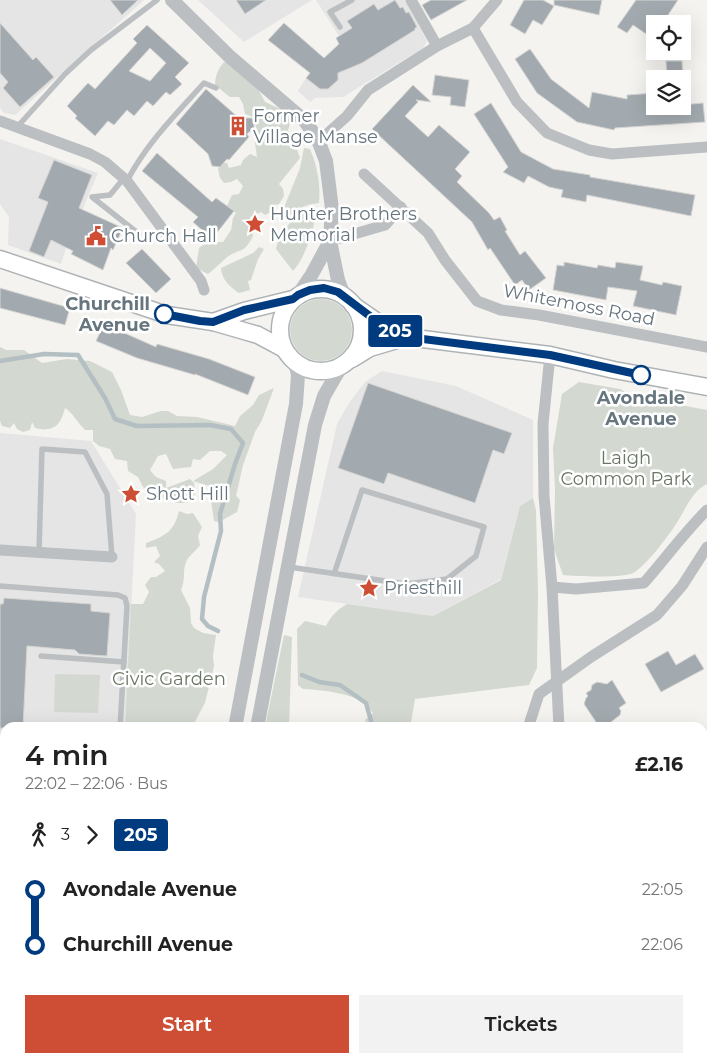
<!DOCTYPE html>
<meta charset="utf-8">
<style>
:root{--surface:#fff;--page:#f2f2f2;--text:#222;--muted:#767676;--accent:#ce4e35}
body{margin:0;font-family:Montserrat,sans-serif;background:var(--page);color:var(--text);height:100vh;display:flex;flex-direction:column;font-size:19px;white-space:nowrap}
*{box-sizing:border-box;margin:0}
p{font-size:16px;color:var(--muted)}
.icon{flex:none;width:28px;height:28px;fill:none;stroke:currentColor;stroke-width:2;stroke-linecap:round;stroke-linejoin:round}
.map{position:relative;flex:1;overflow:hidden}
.details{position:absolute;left:0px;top:722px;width:708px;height:341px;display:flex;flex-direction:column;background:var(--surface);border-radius:15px 15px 0 0;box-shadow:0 5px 20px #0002}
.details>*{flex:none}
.badge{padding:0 10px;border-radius:4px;font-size:18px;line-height:32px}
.controls{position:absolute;left:646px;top:15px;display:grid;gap:10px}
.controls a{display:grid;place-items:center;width:45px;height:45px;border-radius:0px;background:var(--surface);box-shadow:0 5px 20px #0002;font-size:25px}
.map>.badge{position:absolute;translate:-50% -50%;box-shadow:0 0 0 2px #fff}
.legs{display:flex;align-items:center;gap:8px;height:55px;padding:0 25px;font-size:16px}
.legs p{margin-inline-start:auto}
.summary{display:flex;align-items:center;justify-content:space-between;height:85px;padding:0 25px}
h1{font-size:28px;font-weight:600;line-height:38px}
.action{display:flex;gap:10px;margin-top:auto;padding:10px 25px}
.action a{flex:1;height:58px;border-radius:0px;background:var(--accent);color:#fff;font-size:20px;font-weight:600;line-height:58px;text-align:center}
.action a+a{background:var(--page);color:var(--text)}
ul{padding:0 25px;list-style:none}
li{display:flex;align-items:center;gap:18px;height:55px;font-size:19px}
li i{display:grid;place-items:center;width:8px;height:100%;margin:0 6px;background:currentColor}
li i::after{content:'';width:12px;height:12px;margin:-6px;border:4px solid;border-radius:50%;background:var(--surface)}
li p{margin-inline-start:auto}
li:first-child i{background:linear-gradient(#0000 50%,currentColor 0)}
li:last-child i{background:linear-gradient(currentColor 50%,#0000 0)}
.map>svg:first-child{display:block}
.built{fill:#e4e5e4}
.green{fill:#d3d8d0}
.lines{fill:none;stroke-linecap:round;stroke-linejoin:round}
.stream{stroke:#b3bfc2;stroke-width:4.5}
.building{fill:#a3aaaf;stroke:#d5d5d3;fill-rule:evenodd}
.secondary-casing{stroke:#aeb3b6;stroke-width:19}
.service{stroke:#bbbfc2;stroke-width:5.5}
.pedestrian{stroke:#bbbfc2;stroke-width:9}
.minor{stroke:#bbbfc2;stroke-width:11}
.tertiary{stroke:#bbbfc2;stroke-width:14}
.secondary{stroke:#fff;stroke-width:16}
.line-1-casing{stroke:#fff;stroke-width:11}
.line-1{stroke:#003b80;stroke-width:8}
.stop-1-dot{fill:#fff;stroke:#003b80;stroke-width:2.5}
.labels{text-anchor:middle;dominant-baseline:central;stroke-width:5;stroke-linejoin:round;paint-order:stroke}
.poi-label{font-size:18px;fill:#66757e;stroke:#fff;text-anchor:start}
.stop-label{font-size:18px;font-weight:bold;fill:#66757e;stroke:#fff;text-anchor:end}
.street-label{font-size:18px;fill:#66757e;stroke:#fff}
.park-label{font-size:18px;fill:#697664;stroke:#fff}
</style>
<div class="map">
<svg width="707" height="1063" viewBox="0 0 707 1063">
<rect width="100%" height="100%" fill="#f4f3f0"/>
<!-- built -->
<g class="built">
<polygon points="0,0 144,0 15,115 4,113 0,108"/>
<polygon points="198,0 312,0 244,42"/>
<polygon points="316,0 405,0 427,41 423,48 343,97 315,98 310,102 298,91 306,78 339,44 336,38 339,36"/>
<polygon points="0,139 98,173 66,248 61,264 8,245 9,217 0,204"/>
<polygon points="382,371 456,386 533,420 533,498 520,506 501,579 433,616 298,597 337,424 349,403 365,382"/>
<polygon points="0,433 91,441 136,514 125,727 5,728 5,792 0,792"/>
<polygon points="0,817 5,817 5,1059 311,1059 312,1063 0,1063"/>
</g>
<!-- green -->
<g class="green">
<path d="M230,61L256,85L265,102L287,112L290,124L288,130L290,137L295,144L300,158L279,184L283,189L284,196L279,204L275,205L271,212L265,215L261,212L250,217V224L253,236C243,256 240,247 226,258C220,263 215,269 208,274L196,268L199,248L207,242H223L231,230L233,218L236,213L227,206L232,195L239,194L243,186L237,179L231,182L224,183L220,178L218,169L223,163H227L229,168L241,165L243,160L250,154L257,157L255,143L256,127L253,117L245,114L243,104L239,97H230L215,85C215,76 218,69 224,62Z"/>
<path d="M304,148L310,149C317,165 321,185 319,203C305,204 292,211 283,223L279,220L300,168Z"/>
<path d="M314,208L318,209C312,231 308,253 293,271L276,249C280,230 296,213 314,208Z"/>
<path d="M259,247L264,249L258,259L251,280L248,281L250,290L239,293C231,288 221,279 221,268L253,253Z"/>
<circle cx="321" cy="330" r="31"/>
<path d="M0,347L6,350H24L42,363L67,359L90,361L112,372L121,390L130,415L142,417L161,411H168L177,416L197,417L235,426L240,416L253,405L259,395L274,388L262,420L255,432L243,465L236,496L240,500L237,512L219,522L214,521L209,486L193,481L213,469L227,455L221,451H210L200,460L193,459L191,467L173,469L166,454L158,456L150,470L156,477L166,481V488L190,479L194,483L195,494L187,503H177L161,498L143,487L138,477L128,471L127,461L115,459L110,449L99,446L93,441V430H85C78,423 72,412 65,408C61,424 55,433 35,428L32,422L30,430L23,432L17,429L14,423L10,428L2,426L0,421Z"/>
<path d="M579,382L620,389L632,396L707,410V484C695,489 687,505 681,516C671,533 650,561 635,572C625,579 576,576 563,575L554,549L555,491L553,448L562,394Z"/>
<path d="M533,498L536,510L538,592L537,668L529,685L415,699L410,728L367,727L365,720L373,713C371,711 369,706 366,704C355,694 317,689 303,689L298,685L297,629L305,621L326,626C331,616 337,610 347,604L433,616L501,580L520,506Z"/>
<path d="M179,511L187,514L193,513L202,527L198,536L200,545C196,551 189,555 186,562C182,573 186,579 181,590L190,608L191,623L194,628L203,633L216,635L213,656L214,666L205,703L192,727H125L131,604H143L149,592L145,585L151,577H156L165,571L159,564L154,562L160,556L156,546L146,548V543C165,536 174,532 179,511Z"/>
<polygon points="284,635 292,637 289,727 265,727"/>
<polygon points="55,674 100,675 98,713 54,712"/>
<polygon points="703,997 707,998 707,1063 425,1063 422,1059 702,1059"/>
</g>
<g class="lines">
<!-- stream -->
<g class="stream">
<polyline points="0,361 44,354 78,355 105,398 115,419 137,426 210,425 231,429 243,443 235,464 220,514 221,531 204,597 202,619 208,626 218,631"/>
<polyline points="302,675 319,682 340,685 366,703 373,728"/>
<polyline points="584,1059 589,1063"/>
</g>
</g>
<!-- building -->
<g class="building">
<polygon points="110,0 138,0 122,15"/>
<polygon points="236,0 266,0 245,14"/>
<polygon points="395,0 400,8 403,7 406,13 409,12 417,27 415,28 415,30 362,63 338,73 338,80 328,89 320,89 306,78 310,73 268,40 284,23 324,58 339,44 336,38 352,28 347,21 374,4 378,10"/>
<polygon points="431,0 467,0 431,20 422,5"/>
<polygon points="524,0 543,0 554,6 542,25 533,20 525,34 510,25"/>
<polygon points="554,0 602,0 599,15 554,5"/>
<polygon points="636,0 678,0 662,24 655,24 655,40 633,25 627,33 617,27"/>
<polygon points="0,23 33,60 36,57 54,77 20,107 3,88 8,82 0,73"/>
<path d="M147,25L189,63L175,77L182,84L170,95L166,92L153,106L147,101L134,116L127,110L114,125L108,121L95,136L75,118L77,116L67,106L88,83L95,89L137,43L133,39ZM150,48L166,63L150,81L129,71Z"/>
<polygon points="530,49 551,79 589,108 592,92 627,99 627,95 655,93 655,106 682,106 682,105 703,103 705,122 615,128 614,130 577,122 537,93 515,59"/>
<polygon points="666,61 682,61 683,79 667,79"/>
<polygon points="435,75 469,80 465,107 450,105 451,97 432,95"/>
<polygon points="413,85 431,102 416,100 418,102 405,116 428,137 439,125 470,152 455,169 462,176 457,182 489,213 494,220 500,217 507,230 505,231 520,255 525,251 546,278 529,290 522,280 515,285 490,248 488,250 472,222 372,129"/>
<polygon points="206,89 239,118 252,118 254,121 254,128 247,134 249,137 229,160 227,159 220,167 212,166 208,154 176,124"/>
<polygon points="491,103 521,152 553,169 590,175 590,177 695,195 691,216 587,195 586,202 561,197 563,190 549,187 528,176 524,183 503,172 508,167 474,114"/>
<polygon points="157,153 212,202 216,198 234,211 212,239 193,222 198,217 142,171"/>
<polygon points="54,160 92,175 79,208 123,228 113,250 111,248 103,270 71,254 73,251 51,240 44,257 29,251 48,202 38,198"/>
<polygon points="142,249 171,279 156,293 126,263"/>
<polygon points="564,262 597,268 598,265 615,268 616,262 643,266 640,280 662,285 663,282 682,286 676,315 633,306 637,291 608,287 606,300 553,290 557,265 564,266"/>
<polygon points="0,288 70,308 65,325 0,308"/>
<polygon points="104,324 156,347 157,344 209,359 255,377 248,395 195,374 195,375 137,358 96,341"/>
<polygon points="368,383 512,433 504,454 493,450 475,503 388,473 384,484 338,468"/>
<polygon points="4,598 91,604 91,611 110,613 107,656 79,654 75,650 27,646 23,728 0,728 0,604 3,604"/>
<polygon points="668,651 676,665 695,654 704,669 661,692 645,664"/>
<polygon points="612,680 626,703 619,708 621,711 620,715 611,722 615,728 600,728 584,704 586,698 588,696 586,693 591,690 592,685 597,682 607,684"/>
</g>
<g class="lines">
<defs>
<g id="secondary">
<polyline points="0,259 167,315 213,322 244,331 258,335 284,349"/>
<circle cx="321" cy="330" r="41"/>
<polyline points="353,305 379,323 407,337 550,355 614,370 707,387"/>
<polyline points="213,322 244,311 293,299"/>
<polyline points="352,359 370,348 407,337"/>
</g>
</defs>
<!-- secondary casing -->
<use href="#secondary" class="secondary-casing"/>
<!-- service -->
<g class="service">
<polyline points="340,27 330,12 352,0"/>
<polyline points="18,126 65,74 91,50 157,0"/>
<polyline points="124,178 110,195 92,197 139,234"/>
<path d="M127,181C146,144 176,114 204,83L216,88"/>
<polyline points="39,552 42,449 85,452 107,494 112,557"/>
<polyline points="289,567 406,584 447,579 476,556 484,527 362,490 334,574"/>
<polyline points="0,586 118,595 125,598 127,606 120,728"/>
<polyline points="41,656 124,662"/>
<polyline points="104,1059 108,1063"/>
<polyline points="240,1059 250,1063"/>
<polyline points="275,1063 278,1059"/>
</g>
<!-- pedestrian -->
<polyline class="pedestrian" points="46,1059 47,1063"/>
<!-- minor -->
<g class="minor">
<polyline points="411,0 437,46"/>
<polyline points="473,28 517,102 547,133 589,150 612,154 707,147"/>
<polyline points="0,121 90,154 105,162 127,181 201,281 204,290"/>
<polyline points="318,140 327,134 347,116 368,90 437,46 473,28 497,0"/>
<polyline points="364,174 428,233 445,260 477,301 501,310 539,315 707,347"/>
<polyline points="330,241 385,225 401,207"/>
<polyline points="550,355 543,424 544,496 552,587 559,728"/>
<polyline points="0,550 112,557"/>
<path d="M552,587L576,589L644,583C665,559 684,533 707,510"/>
<polyline points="528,728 539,694 591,657 657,615 682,586 707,547"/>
<polyline points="702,896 707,898"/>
<polyline points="702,989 707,989"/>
</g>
<!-- tertiary -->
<g class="tertiary">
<polyline points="172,0 229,56 305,121 318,140 326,161 332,209 330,241 338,280 344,296"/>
<polyline points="298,295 311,276 330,241"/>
<polyline points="235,728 296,404 298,375 295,362"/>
<polyline points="257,728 315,425 324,396 342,365"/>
<polyline points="0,817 5,817"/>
<polyline points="311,1059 312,1063"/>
<polyline points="334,1059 335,1063"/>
</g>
<!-- secondary -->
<use href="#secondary" class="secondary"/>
</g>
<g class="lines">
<defs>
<polyline id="line-1" points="164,314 200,321 213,322 244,310 293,299 298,295 310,290 324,288 338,292 379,323 407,337 550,355 641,375"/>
</defs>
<!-- line-1 casing -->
<use href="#line-1" class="line-1-casing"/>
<!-- line-1 -->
<use href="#line-1" class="line-1"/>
</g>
<!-- icons -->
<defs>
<symbol id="building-bare" viewBox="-9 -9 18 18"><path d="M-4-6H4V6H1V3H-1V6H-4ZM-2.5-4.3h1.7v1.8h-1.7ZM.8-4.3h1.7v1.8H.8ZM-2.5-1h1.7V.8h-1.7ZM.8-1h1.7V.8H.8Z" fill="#ce4e35" stroke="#fff" stroke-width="2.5" paint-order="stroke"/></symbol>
<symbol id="sight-bare" viewBox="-9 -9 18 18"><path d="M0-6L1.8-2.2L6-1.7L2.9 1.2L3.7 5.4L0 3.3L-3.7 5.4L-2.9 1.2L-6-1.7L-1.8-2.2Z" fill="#ce4e35" stroke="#fff" stroke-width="2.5" paint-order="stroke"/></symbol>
<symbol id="civic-bare" viewBox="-9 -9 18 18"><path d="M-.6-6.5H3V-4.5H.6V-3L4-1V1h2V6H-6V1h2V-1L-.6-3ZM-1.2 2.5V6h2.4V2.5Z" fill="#ce4e35" stroke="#fff" stroke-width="2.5" paint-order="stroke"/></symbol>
</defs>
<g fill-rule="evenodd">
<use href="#building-bare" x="224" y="112" width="28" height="28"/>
<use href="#sight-bare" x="241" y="210" width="28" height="28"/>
<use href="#civic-bare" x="82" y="222" width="28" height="28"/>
<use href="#sight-bare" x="117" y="480" width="28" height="28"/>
<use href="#sight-bare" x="355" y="574" width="28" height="28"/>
</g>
<!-- markers -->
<g class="stop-1-dot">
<circle cx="164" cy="314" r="9"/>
<circle cx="641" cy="375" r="9"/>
</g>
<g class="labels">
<!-- poi labels -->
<g class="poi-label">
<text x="253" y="116">Former<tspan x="253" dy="21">Village Manse</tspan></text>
<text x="270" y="214">Hunter Brothers<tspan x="270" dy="21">Memorial</tspan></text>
<text x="111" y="236">Church Hall</text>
<text x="146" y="494">Shott Hill</text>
<text x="384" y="588">Priesthill</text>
</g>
<!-- stop labels -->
<g class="stop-label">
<text x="150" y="304">Churchill<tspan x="150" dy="21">Avenue</tspan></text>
<text x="641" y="398" text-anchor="middle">Avondale<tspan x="641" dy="21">Avenue</tspan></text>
</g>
<!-- street labels -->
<g class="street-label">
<text transform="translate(579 305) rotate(11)">Whitemoss Road</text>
</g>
<!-- park labels -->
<g class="park-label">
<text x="626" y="458">Laigh<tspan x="626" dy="21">Common Park</tspan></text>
<text x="169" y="679">Civic Garden</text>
</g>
</g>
</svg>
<div class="controls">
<a><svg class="icon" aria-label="locate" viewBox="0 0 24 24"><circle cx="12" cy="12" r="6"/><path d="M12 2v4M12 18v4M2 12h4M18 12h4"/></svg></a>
<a><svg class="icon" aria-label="layers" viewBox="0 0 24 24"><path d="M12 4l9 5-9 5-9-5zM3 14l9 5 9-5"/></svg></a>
</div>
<b class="badge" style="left:395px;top:331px;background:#003b80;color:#fff">205</b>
<section class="details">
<div class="summary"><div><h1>4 min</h1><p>22:02 – 22:06 · Bus</p></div><b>£2.16</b></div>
<div class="legs"><svg class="icon" aria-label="walk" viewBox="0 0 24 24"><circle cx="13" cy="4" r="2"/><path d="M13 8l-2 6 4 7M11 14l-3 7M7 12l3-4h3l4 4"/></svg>3<svg class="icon" aria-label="forward" viewBox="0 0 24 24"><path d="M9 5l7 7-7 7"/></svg><b class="badge" style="background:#003b80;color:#fff">205</b></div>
<ul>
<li><i style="color:#003b80"></i><b>Avondale Avenue</b><p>22:05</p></li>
<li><i style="color:#003b80"></i><b>Churchill Avenue</b><p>22:06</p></li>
</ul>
<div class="action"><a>Start</a><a>Tickets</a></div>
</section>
</div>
